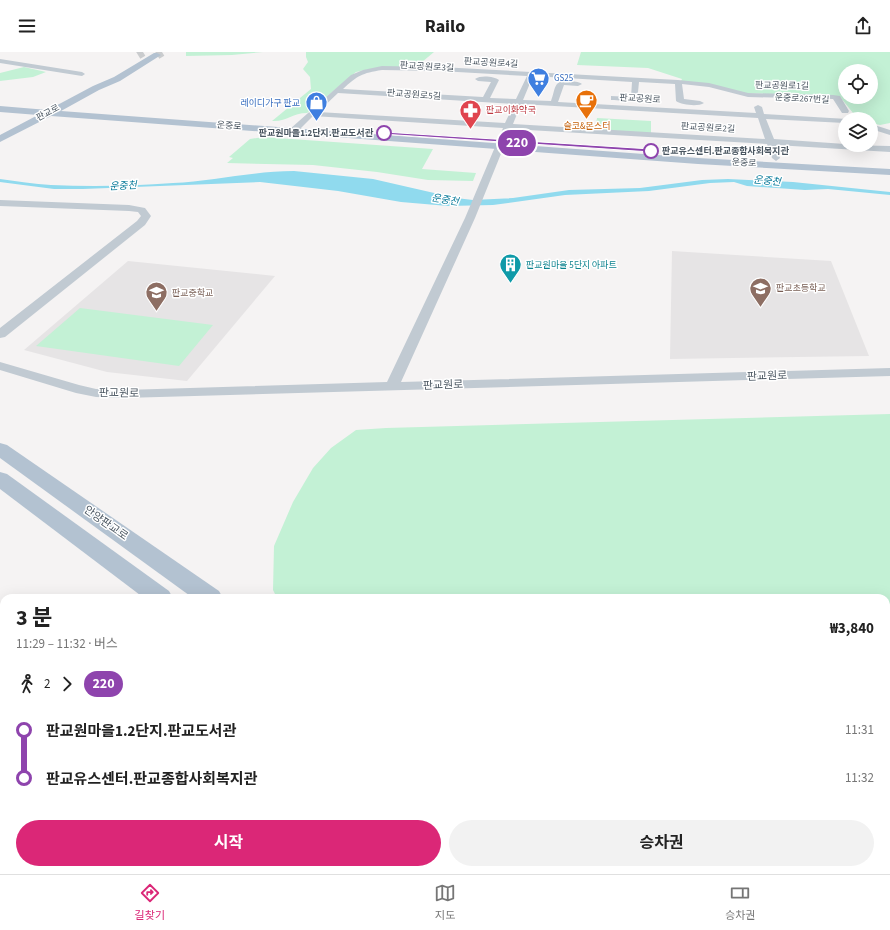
<!DOCTYPE html>
<html lang="ko">
<meta charset="utf-8">
<style>
:root{--surface:#fff;--page:#f2f2f2;--text:#222;--muted:#767676;--line:#e0e0e0;--accent:#db2777}
body{margin:0;font-family:"Source Sans 3","Noto Sans KR",sans-serif;background:var(--page);color:var(--text);height:100vh;display:flex;flex-direction:column;font-size:15px;white-space:nowrap}
*{box-sizing:border-box;margin:0}
p{font-size:13px;color:var(--muted)}
.icon{flex:none;width:22px;height:22px;fill:none;stroke:currentColor;stroke-width:2;stroke-linecap:round;stroke-linejoin:round}
.map{position:relative;flex:1;overflow:hidden}
.details{position:absolute;left:0px;top:542px;width:890px;height:280px;display:flex;flex-direction:column;background:var(--surface);border-radius:12px 12px 0 0;box-shadow:0 4px 16px #0002}
.details>*{flex:none}
.badge{padding:0 8px;border-radius:13px;font-size:14px;line-height:26px}
.buttons{position:absolute;left:838px;top:12px;display:grid;gap:8px}
.buttons a{display:grid;place-items:center;width:40px;height:40px;border-radius:50%;background:var(--surface);box-shadow:0 4px 16px #0002;font-size:20px}
.map>.badge{position:absolute;translate:-50% -50%;box-shadow:0 0 0 2px #fff}
.legs{display:flex;align-items:center;gap:6px;height:44px;padding:0 16px;font-size:13px}
.legs p{margin-inline-start:auto}
.overview{display:flex;align-items:center;justify-content:space-between;height:68px;padding:0 16px}
h1{font-size:22px;font-weight:700;line-height:30px}
.action{display:flex;gap:8px;margin-top:auto;padding:8px 16px}
.action a{flex:1;height:46px;border-radius:24px;background:var(--accent);color:#fff;font-size:16px;font-weight:700;line-height:46px;text-align:center}
.action a+a{background:var(--page);color:var(--text)}
ul{padding:0 16px;list-style:none}
li{display:flex;align-items:center;gap:14px;height:48px;font-size:15px}
li i{display:grid;place-items:center;width:6px;height:100%;margin:0 5px;background:currentColor}
li i::after{content:'';width:10px;height:10px;margin:-5px;border:3px solid;border-radius:50%;background:var(--surface)}
li p{margin-inline-start:auto}
li:first-child i{background:linear-gradient(#0000 50%,currentColor 0)}
li:last-child i{background:linear-gradient(currentColor 50%,#0000 0)}
header{display:flex;justify-content:space-between;align-items:center;height:52px;padding:0 16px;background:var(--surface);font-size:18px;font-weight:700}
.dock{display:flex;justify-content:space-around;align-items:center;height:56px;border-top:1px solid var(--line);background:var(--surface);font-size:11px;color:var(--muted)}
.dock a{display:grid;justify-items:center;gap:2px}
.dock .current{color:var(--accent)}
.map>svg:first-child{display:block}
.education{fill:#e6e4e5}
.green{fill:#c3f1d5;fill-rule:evenodd}
.water{fill:#90daee}
.lines{fill:none;stroke-linecap:round;stroke-linejoin:round}
.major-tunnel-far1{stroke:#caccce;stroke-width:9;stroke-dasharray:9 4.5;stroke-linecap:butt}
.major-tunnel{stroke:#caccce;stroke-width:28;stroke-dasharray:28 14;stroke-linecap:butt}
.minor{fill:#c1cad2;fill-rule:evenodd}
.major{fill:#b3c2d1;fill-rule:evenodd}
.line-1{fill:#8e44ad;stroke:#fff}
.stop-1-dot{fill:#fff;stroke:#8e44ad;stroke-width:2}
.labels{text-anchor:middle;dominant-baseline:central;stroke-width:3;stroke-linejoin:round;paint-order:stroke}
.far-street-label{font-size:9px;fill:#4a5661;stroke:#fff}
.far-shop-label{font-size:9px;fill:#366cbe;stroke:#fff;text-anchor:start}
.far-health-label{font-size:9px;fill:#be3a42;stroke:#fff;text-anchor:start}
.far-food-label{font-size:9px;fill:#c56008;stroke:#fff}
.far-stop-label{font-size:9px;font-weight:bold;fill:#4a5661;stroke:#fff;text-anchor:end}
.far-culture-label{font-size:9px;fill:#0d838f;stroke:#fff;text-anchor:start}
.far-education-label{font-size:9px;fill:#785e54;stroke:#fff;text-anchor:start}
.far-water-label{font-size:10px;font-style:italic;fill:#0c7c9b;stroke:#fff}
.street-label{font-size:11px;fill:#4a5661;stroke:#fff}
</style>
<header><svg class="icon" aria-label="menu" viewBox="0 0 24 24"><path d="M4 6h16M4 12h16M4 18h16"/></svg>Railo<svg class="icon" aria-label="share" viewBox="0 0 24 24"><path d="M12 15V3M7 8l5-5 5 5M5 13v7h14v-7"/></svg></header>
<div class="map">
<svg width="890" height="822" viewBox="0 0 890 822">
<rect width="100%" height="100%" fill="#f5f3f3"/>
<!-- education -->
<g class="education">
<polygon points="672,199 831,209 869,304 670,307"/>
<polygon points="128,209 275,224 187,329 107,320 24,298"/>
</g>
<!-- green -->
<g class="green">
<polygon points="186,0 263,0 232,3 186,4"/>
<path d="M306,0H434L422,10L427,11L423,15L365,18L356,20L307,61C292,61 287,70 272,69L311,37L310,25L303,17L308,10L306,5Z"/>
<path d="M581,0H890V71L880,73L871,71V67H858L840,45L743,41L681,29L682,27L648,16L577,13ZM845,19H871V45H845Z"/>
<polygon points="24,15 46,20 33,25 0,29 0,21"/>
<polygon points="597,66 651,69 651,81 595,78"/>
<polygon points="263,85 433,97 422,117 476,121 473,129 428,128 377,120 313,113 227,111 233,106 229,105 250,87"/>
<polygon points="80,256 213,273 179,314 36,294"/>
<polygon points="890,362 890,676 886,671 886,546 277,546 273,538 274,494 293,450 313,416 331,396 356,378 386,376"/>
</g>
<!-- water -->
<path class="water" d="M294,119L373,127L456,146L473,148L513,146L569,138L640,136L702,128L728,127L793,130L890,140V143L828,137L805,138L747,134L734,130L710,131L649,139L565,143L493,153L448,154L401,150L338,139L260,130L83,137H54L0,130V127C17,129 34,132 51,133C92,135 133,134 173,131C213,129 254,119 294,119Z"/>
<g class="lines">
<!-- major-tunnel-far1 -->
<g class="major-tunnel-far1">
<polyline points="138,3 143,0"/>
<polyline points="157,3 162,0"/>
</g>
<!-- major-tunnel -->
<g class="major-tunnel">
<polyline points="503,818 509,822"/>
<polyline points="589,818 595,822"/>
</g>
<!-- minor -->
<g class="minor">
<polygon points="0,7 82,20 85,22 82,24 0,11"/>
<path d="M382,14L440,15L678,28L709,31L748,41L833,43L840,44L849,59L848,61H842L833,47L748,45L709,35L682,32L684,47L700,49L704,51C698,55 682,53 676,49L675,32L639,30L637,50L614,48H611V44L631,45L632,30L533,24L523,48L551,49C556,36 553,28 569,29C574,30 578,29 582,32L578,34L564,33L558,50L756,61L754,55L758,53L762,55L764,62L847,67H845V71L766,67L774,87L845,92V93L890,94V100L776,93L780,106L776,109L772,106L767,92L511,77L475,166L401,330L890,316V324L124,346L96,345L76,341L0,318V310L79,333L96,337L124,338L387,330L465,166L503,76L313,64L296,81H290V77L351,23L363,18ZM382,18L440,19L527,24L516,47L490,46L499,28C494,24 480,23 475,27L478,29L491,30L483,45L343,37C357,24 362,21 382,18ZM338,41L514,52L505,71L318,60ZM521,52L758,66L765,87L513,72Z"/>
<polygon points="871,72 890,78 890,83 871,77"/>
<polygon points="0,148 129,153 145,156 151,164 145,173 5,285 0,286 0,276 137,169 141,164 138,160 129,159 0,154"/>
</g>
<!-- major -->
<g class="major">
<polygon points="154,1 157,1 161,3 120,29 99,38 61,59 698,106 890,117 890,123 698,112 51,64 0,90 0,83 38,63 0,60 0,54 48,58 93,34 114,25"/>
<polygon points="0,391 7,393 219,539 223,546 193,546 0,406"/>
<polygon points="0,420 7,422 169,539 173,546 144,546 0,437"/>
</g>
</g>
<!-- line-1 -->
<polygon class="line-1" points="384,80 651,97 653,99 651,100 382,82"/>
<!-- icons -->
<defs>
<symbol id="supermarket-pin" viewBox="-11 -11 22 30"><path d="M0 17L-7.5 6A9.5 9.5 0 1 1 7.5 6Z" fill="#3f7fe0" stroke="#fff"/><path d="M-6-5.5h2.5l.6 2H6L4.5 2H-2.5L-4.4-4H-6ZM-1.5 3.2a1.3 1.3 0 1 0 .1 0ZM3 3.2a1.3 1.3 0 1 0 .1 0Z" fill="#fff"/></symbol>
<symbol id="cafe-pin" viewBox="-11 -11 22 30"><path d="M0 17L-7.5 6A9.5 9.5 0 1 1 7.5 6Z" fill="#e8710a" stroke="#fff"/><path d="M-5.5-4.5H6V0H3Q3 3.5 0 3.5H-2.5Q-5.5 3.5-5.5 0ZM3-3.2v2h1.7v-2ZM-6 4.5H4V6H-6Z" fill="#fff"/></symbol>
<symbol id="shop-pin" viewBox="-11 -11 22 30"><path d="M0 17L-7.5 6A9.5 9.5 0 1 1 7.5 6Z" fill="#3f7fe0" stroke="#fff"/><path d="M-5-2.5h2.3a2.7 3.5 0 0 1 5.4 0H5L5.5 6h-11ZM-1.5-2.5h3a1.5 2.3 0 0 0-3 0Z" fill="#fff"/></symbol>
<symbol id="pharmacy-pin" viewBox="-11 -11 22 30"><path d="M0 17L-7.5 6A9.5 9.5 0 1 1 7.5 6Z" fill="#e0444e" stroke="#fff"/><path d="M-2-6h4v4h4v4h-4v4h-4v-4h-4v-4h4Z" fill="#fff"/></symbol>
<symbol id="building-pin" viewBox="-11 -11 22 30"><path d="M0 17L-7.5 6A9.5 9.5 0 1 1 7.5 6Z" fill="#0f9aa8" stroke="#fff"/><path d="M-4-6H4V6H1V3H-1V6H-4ZM-2.5-4.3h1.7v1.8h-1.7ZM.8-4.3h1.7v1.8H.8ZM-2.5-1h1.7V.8h-1.7ZM.8-1h1.7V.8H.8Z" fill="#fff"/></symbol>
<symbol id="school-pin" viewBox="-11 -11 22 30"><path d="M0 17L-7.5 6A9.5 9.5 0 1 1 7.5 6Z" fill="#8d6e63" stroke="#fff"/><path d="M0-5L7-2L0 1L-7-2ZM-4 1L0 2.5L4 1V4Q0 6-4 4Z" fill="#fff"/></symbol>
</defs>
<g fill-rule="evenodd">
<use href="#supermarket-pin" x="526" y="14" width="25" height="34"/>
<use href="#cafe-pin" x="574" y="36" width="25" height="34"/>
<use href="#shop-pin" x="304" y="38" width="25" height="34"/>
<use href="#pharmacy-pin" x="458" y="46" width="25" height="34"/>
<use href="#building-pin" x="498" y="200" width="25" height="34"/>
<use href="#school-pin" x="748" y="224" width="25" height="34"/>
<use href="#school-pin" x="144" y="228" width="25" height="34"/>
</g>
<!-- markers -->
<g class="stop-1-dot">
<circle cx="384" cy="81" r="7"/>
<circle cx="651" cy="99" r="7"/>
</g>
<g class="labels">
<!-- far-street labels -->
<g class="far-street-label">
<text transform="translate(491 11) rotate(3)">판교공원로4길</text>
<text transform="translate(427 15) rotate(3)">판교공원로3길</text>
<text transform="translate(782 34) rotate(1)">판교공원로1길</text>
<text transform="translate(414 43) rotate(4)">판교공원로5길</text>
<text transform="translate(640 47) rotate(3)">판교공원로</text>
<text transform="translate(802 47) rotate(3)">운중로267번길</text>
<text transform="translate(48 61) rotate(-28)">판교로</text>
<text transform="translate(229 74) rotate(5)">운중로</text>
<text transform="translate(708 76) rotate(3)">판교공원로2길</text>
<text transform="translate(744 111) rotate(3)">운중로</text>
</g>
<!-- far-shop labels -->
<g class="far-shop-label">
<text x="554" y="26">GS25</text>
<text x="300" y="51" text-anchor="end">레이디가구 판교</text>
</g>
<!-- far-health labels -->
<g class="far-health-label">
<text x="486" y="58">판교이화약국</text>
</g>
<!-- far-food labels -->
<g class="far-food-label">
<text x="587" y="74">슬코&amp;몬스터</text>
</g>
<!-- far-stop labels -->
<g class="far-stop-label">
<text x="373" y="81">판교원마을1.2단지.판교도서관</text>
<text x="662" y="99" text-anchor="start">판교유스센터.판교종합사회복지관</text>
</g>
<!-- far-culture labels -->
<g class="far-culture-label">
<text x="526" y="213">판교원마을 5단지 아파트</text>
</g>
<!-- far-education labels -->
<g class="far-education-label">
<text x="776" y="236">판교초등학교</text>
<text x="172" y="241">판교중학교</text>
</g>
<!-- far-water labels -->
<g class="far-water-label">
<text transform="translate(767 129) rotate(5)">운중천</text>
<text transform="translate(123 134) rotate(-3)">운중천</text>
<text transform="translate(445 148) rotate(9)">운중천</text>
</g>
<!-- street labels -->
<g class="street-label">
<text transform="translate(767 324) rotate(-2)">판교원로</text>
<text transform="translate(443 333) rotate(-2)">판교원로</text>
<text transform="translate(119 341) rotate(1)">판교원로</text>
<text transform="translate(106 471) rotate(35)">안양판교로</text>
</g>
</g>
</svg>
<div class="buttons">
<a><svg class="icon" aria-label="locate" viewBox="0 0 24 24"><circle cx="12" cy="12" r="6"/><path d="M12 2v4M12 18v4M2 12h4M18 12h4"/></svg></a>
<a><svg class="icon" aria-label="layers" viewBox="0 0 24 24"><path d="M12 4l9 5-9 5-9-5zM3 14l9 5 9-5"/></svg></a>
</div>
<b class="badge" style="left:517px;top:91px;background:#8e44ad;color:#fff">220</b>
<section class="details">
<div class="overview"><div><h1>3 분</h1><p>11:29 – 11:32 · 버스</p></div><b>₩3,840</b></div>
<div class="legs"><svg class="icon" aria-label="walk" viewBox="0 0 24 24"><circle cx="13" cy="4" r="2"/><path d="M13 8l-2 6 4 7M11 14l-3 7M7 12l3-4h3l4 4"/></svg>2<svg class="icon" aria-label="forward" viewBox="0 0 24 24"><path d="M9 5l7 7-7 7"/></svg><b class="badge" style="background:#8e44ad;color:#fff">220</b></div>
<ul>
<li><i style="color:#8e44ad"></i><b>판교원마을1.2단지.판교도서관</b><p>11:31</p></li>
<li><i style="color:#8e44ad"></i><b>판교유스센터.판교종합사회복지관</b><p>11:32</p></li>
</ul>
<div class="action"><a>시작</a><a>승차권</a></div>
</section>
</div>
<nav class="dock">
<a class="current"><svg class="icon" aria-label="directions" viewBox="0 0 24 24"><path d="M12 3l9 9-9 9-9-9zM9 14v-3h6M13 9l2 2-2 2"/></svg>길찾기</a>
<a><svg class="icon" aria-label="map" viewBox="0 0 24 24"><path d="M3 6l6-2 6 2 6-2v14l-6 2-6-2-6 2zM9 4v14M15 6v14"/></svg>지도</a>
<a><svg class="icon" aria-label="tickets" viewBox="0 0 24 24"><path d="M3 7h18v10H3zM15 7v10"/></svg>승차권</a>
</nav>
